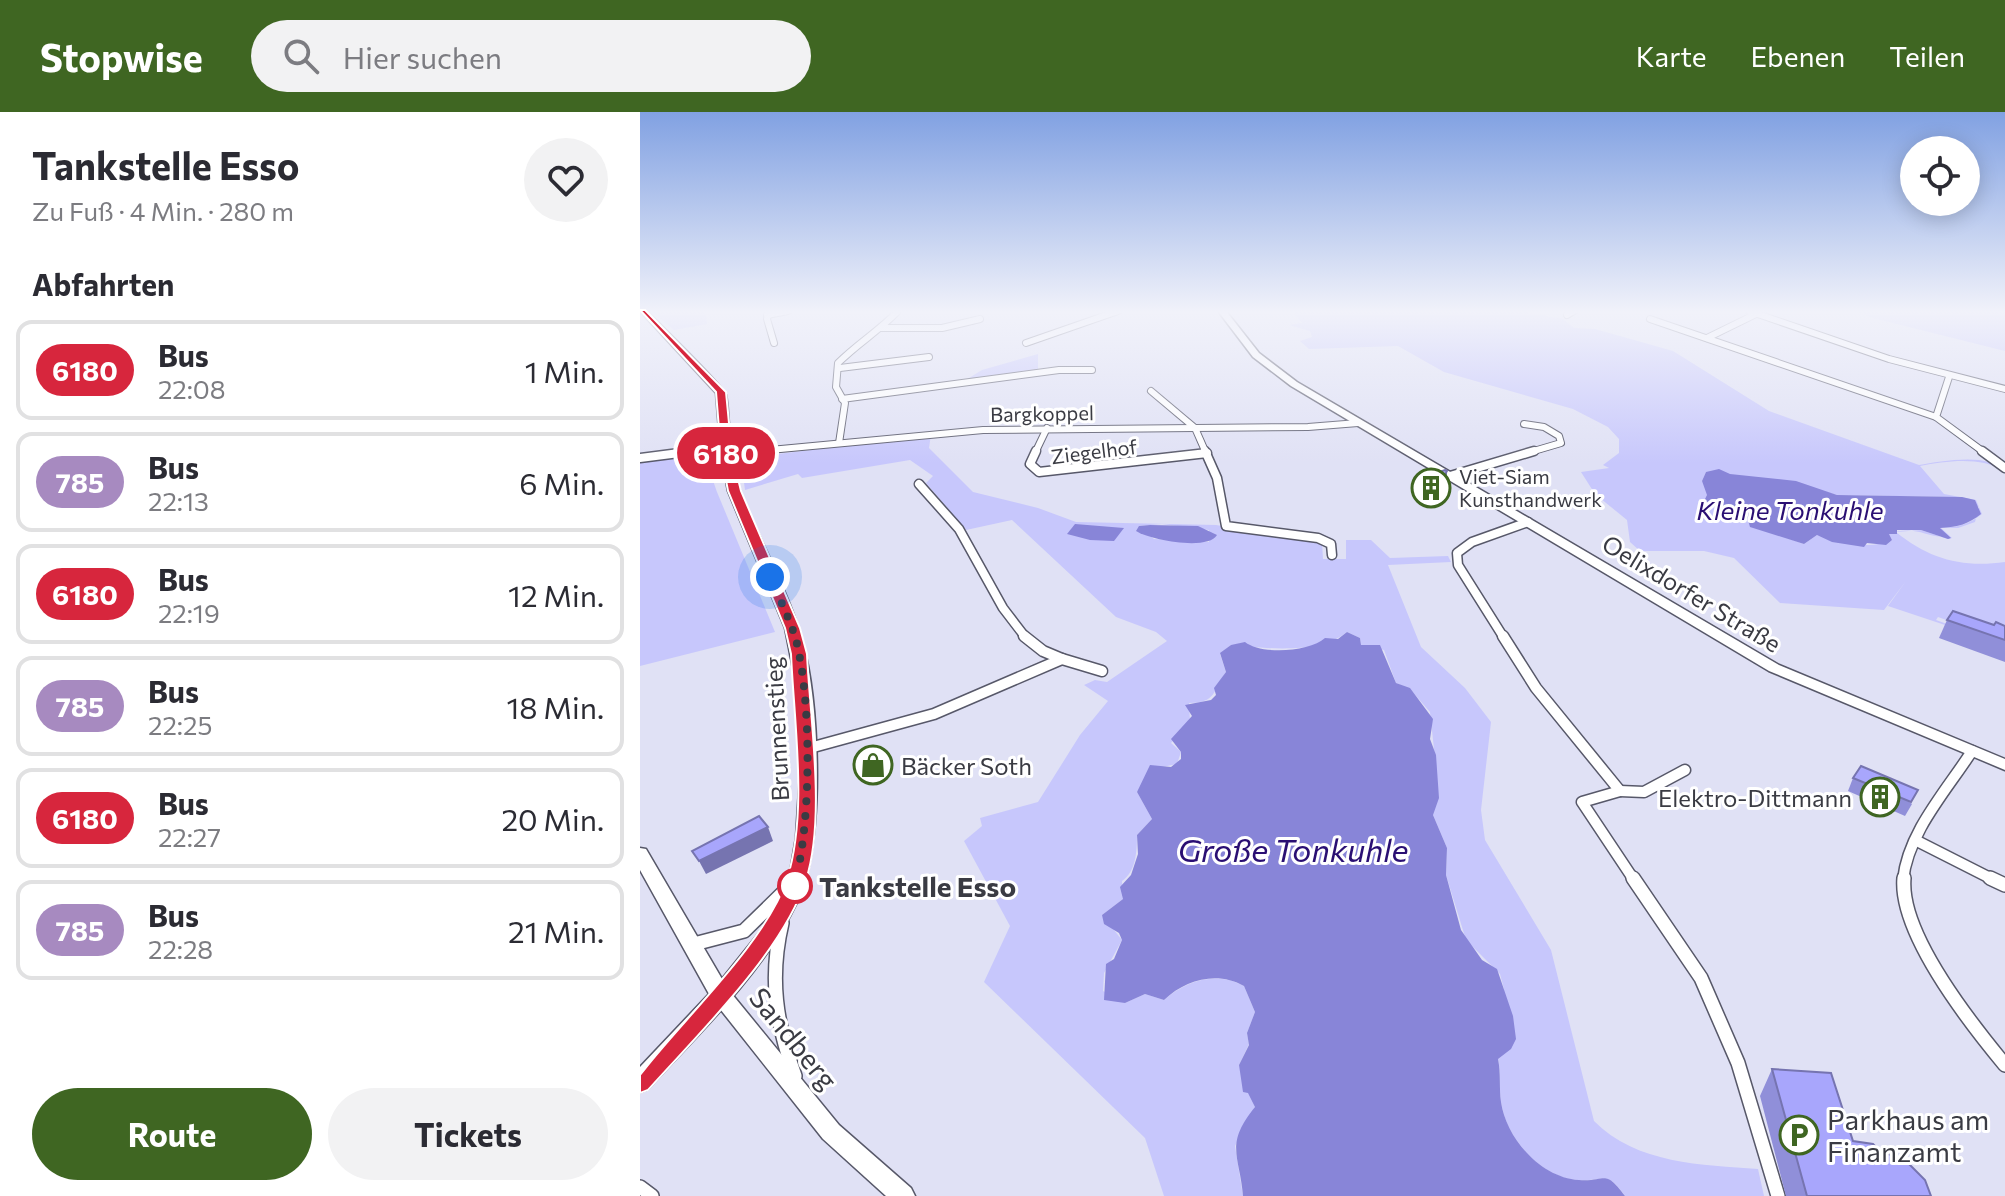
<!DOCTYPE html>
<html lang="de">
<meta charset="utf-8">
<style>
:root{--surface:#fff;--page:#f2f2f3;--text:#2b2b33;--muted:#7c7c81;--line:#e1e1e2;--accent:#3f6622}
body{margin:0;font-family:Commissioner,sans-serif;background:var(--page);color:var(--text);height:100vh;display:flex;flex-direction:column;font-size:30px;white-space:nowrap}
*{box-sizing:border-box;margin:0}
p{font-size:26px;color:var(--muted)}
.icon{flex:none;width:44px;height:44px;fill:none;stroke:currentColor;stroke-width:2;stroke-linecap:round;stroke-linejoin:round}
.map{position:relative;flex:1;overflow:hidden}
.side{display:flex;flex-direction:column;background:var(--surface);width:640px}
.side>*{flex:none}
.badge{padding:0 16px;border-radius:26px;font-size:28px;line-height:52px}
.buttons{position:absolute;left:1260px;top:24px;display:grid;gap:16px}
.buttons a{display:grid;place-items:center;width:80px;height:80px;border-radius:50%;background:var(--surface);box-shadow:0 4px 20px #0003;font-size:40px}
.you{position:absolute;width:40px;height:40px;margin:-20px;border:6px solid #fff;border-radius:50%;background:#1a73e8;box-shadow:0 0 0 12px #1a73e833}
.map>.badge{position:absolute;translate:-50% -50%;box-shadow:0 0 0 4px #fff}
h2{padding:0 32px;font-size:30px;line-height:72px}
.round{display:grid;place-items:center;flex:none;width:84px;height:84px;border-radius:42px;background:var(--page)}
.headline{display:flex;align-items:center;justify-content:space-between;height:136px;padding:0 32px}
h1{font-size:38px;font-weight:700;line-height:60px}
.primary-button{display:flex;gap:16px;margin-top:auto;padding:16px 32px}
.primary-button a{flex:1;height:92px;border-radius:48px;background:var(--accent);color:#fff;font-size:32px;font-weight:700;line-height:92px;text-align:center}
.primary-button a+a{background:var(--page);color:var(--text)}
ul{padding:0;list-style:none}
li{display:flex;align-items:center;gap:24px;height:100px;margin:0 16px 12px;padding:0 16px;border:4px solid var(--line);border-radius:16px}
li div{flex:1}
li b{display:block;font-size:30px}
li em{font-style:normal}
li .badge{min-width:88px;font-weight:700;text-align:center}
header{display:flex;align-items:center;gap:48px;box-sizing:border-box;height:112px;padding:0 40px;background:var(--accent);color:#fff}
header strong{font-size:38px}
nav{display:flex;gap:44px;margin-inline-start:auto;font-size:28px}
.search{width:560px;height:72px;background:var(--page);display:flex;align-items:center;gap:20px;box-sizing:border-box;padding:0 28px;border-radius:44px;color:var(--muted);font-size:30px}
main{display:flex;flex:1;min-height:0}
.map>svg:first-child{display:block}
.green{fill:#c7c7fc;fill-rule:evenodd}
.water{fill:#8885d8}
.lines{fill:none;stroke-linecap:round;stroke-linejoin:round}
.street-far3-casing{stroke:#575869;stroke-width:8}
.street-far2-casing{stroke:#575869;stroke-width:11}
.street-far1-casing{stroke:#575869;stroke-width:13}
.street-casing{stroke:#575869;stroke-width:16}
.secondary-casing{stroke:#575869;stroke-width:3}
.primary-casing{stroke:#575869;stroke-width:3}
.street-far3{stroke:#fff;stroke-width:6}
.street-far2{stroke:#fff;stroke-width:8}
.street-far1{stroke:#fff;stroke-width:10}
.street{stroke:#fff;stroke-width:13}
.secondary{fill:#fff;fill-rule:evenodd}
.primary{fill:#fff;fill-rule:evenodd}
.wall{fill:#908fd9}
.shaded-wall{fill:#7674b0}
.building{fill:#a8a6fc;stroke:#7674b0;stroke-width:2}
.line{fill:#d7263d;stroke:#fff;stroke-width:2}
.walk{stroke:#3a3b43;stroke-width:8;stroke-dasharray:0 14.4}
.stop-dot{fill:#fff;stroke:#d7263d;stroke-width:4}
.labels{text-anchor:middle;dominant-baseline:central;stroke-width:6;stroke-linejoin:round;paint-order:stroke}
.far-street-label{font-size:20px;fill:#3a3b43;stroke:#fff}
.far-poi-label{font-size:20px;fill:#3a3b43;stroke:#fff;text-anchor:start}
.street-label{font-size:24px;fill:#3a3b43;stroke:#fff}
.poi-label{font-size:24px;fill:#3a3b43;stroke:#fff;text-anchor:start}
.water-label{font-size:26px;font-style:italic;fill:#2a0f73;stroke:#fff}
.near-stop-label{font-size:28px;font-weight:bold;fill:#3a3b43;stroke:#fff;text-anchor:start}
.near-street-label{font-size:28px;fill:#3a3b43;stroke:#fff}
.near-poi-label{font-size:28px;fill:#3a3b43;stroke:#fff;text-anchor:start}
.near-water-label{font-size:32px;font-style:italic;fill:#2a0f73;stroke:#fff}
</style>
<header>
<strong>Stopwise</strong>
<div class="search"><svg class="icon" aria-label="search" viewBox="0 0 24 24"><circle cx="10" cy="10" r="6"/><path d="M15 15l6 6"/></svg>Hier suchen</div>
<nav><a>Karte</a><a>Ebenen</a><a>Teilen</a></nav>
</header>
<main>
<section class="side">
<div class="headline"><div><h1>Tankstelle Esso</h1><p>Zu Fuß · 4 Min. · 280 m</p></div><a class="round"><svg class="icon" aria-label="heart" viewBox="0 0 24 24"><path d="M12 20l-8-8c-3-5 5-10 8-4 3-6 11-1 8 4z"/></svg></a></div>
<h2>Abfahrten</h2>
<ul>
<li><span class="badge" style="background:#d7263d;color:#fff">6180</span><div><b>Bus</b><p>22:08</p></div><em>1 Min.</em></li>
<li><span class="badge" style="background:#a78ac0;color:#fff">785</span><div><b>Bus</b><p>22:13</p></div><em>6 Min.</em></li>
<li><span class="badge" style="background:#d7263d;color:#fff">6180</span><div><b>Bus</b><p>22:19</p></div><em>12 Min.</em></li>
<li><span class="badge" style="background:#a78ac0;color:#fff">785</span><div><b>Bus</b><p>22:25</p></div><em>18 Min.</em></li>
<li><span class="badge" style="background:#d7263d;color:#fff">6180</span><div><b>Bus</b><p>22:27</p></div><em>20 Min.</em></li>
<li><span class="badge" style="background:#a78ac0;color:#fff">785</span><div><b>Bus</b><p>22:28</p></div><em>21 Min.</em></li>
</ul>
<div class="primary-button"><a>Route</a><a>Tickets</a></div>
</section>
<div class="map">
<svg width="1365" height="1084" viewBox="0 0 1365 1084">
<rect width="100%" height="100%" fill="#e0e1f5"/>
<!-- green -->
<g class="green">
<polygon points="12,199 66,199 67,212 34,218"/>
<path d="M652,199H880L923,207L934,216L955,217L1033,239L1129,299L1279,353C1302,349 1351,340 1365,360C1342,344 1307,349 1280,354L1304,382L1336,388L1342,402C1329,412 1319,415 1301,416L1312,426L1308,427L1281,418L1256,420C1289,447 1322,456 1365,450V529L1298,505L1296,508L1365,533L1248,494L1266,469L1244,498L1140,491L1094,446L1064,439H1000L990,430L987,408L955,382L941,360L969,356L963,353L979,341V327L968,315L933,297L804,260L758,234L669,237L660,229L672,225L670,219L649,213L662,211ZM1066,360L1147,369L1197,383L1311,385L1339,395L1335,410L1318,416H1300L1306,424C1287,427 1277,412 1248,422L1252,428C1226,439 1203,429 1177,423L1164,432L1127,419L1100,402L1085,406L1076,403L1079,398L1062,369Z"/>
<polygon points="1215,199 1365,199 1365,239 1233,206"/>
<polygon points="398,242 398,260 324,269 342,258"/>
<path d="M291,323L289,336L333,380L398,396L436,410L576,413L682,431L683,447H706V428H731L750,446L808,444L811,450L748,453L781,535L825,576L851,610L841,698L845,728L911,838L954,1009C996,1052 1063,1053 1118,1057L1124,1084H985C966,1057 964,1070 938,1068C901,1066 866,1026 861,990C859,976 861,962 858,947L863,940L864,877L860,862L826,828L806,763L807,736L793,703L797,665L790,600L770,577L756,571L744,538L721,533L720,526L707,520C679,543 624,536 591,533L580,542L586,560C573,579 576,591 549,591L550,610L531,631L541,640L537,652L522,655L497,680L512,707L497,723C497,739 496,760 482,769L483,787L462,803L482,828L464,861L463,879L485,891L505,882L524,888C547,868 577,859 604,874L615,900L607,921L609,932L599,953L615,995L595,1034L603,1084H524L505,1026L344,870L370,814L324,729L342,714L340,706L398,690L440,623L468,589L444,573L455,568L467,570L527,529L516,520L476,505L372,408L326,418L286,371L293,364L270,348L162,366L158,362L105,378L101,348L106,346ZM522,412L569,418V430L514,427L499,414Z"/>
<polygon points="38,343 72,343 71,363 77,380 135,520 0,554 0,348"/>
</g>
<!-- water -->
<g class="water">
<path d="M1079,357L1090,362L1156,369L1197,383L1322,385L1335,388L1341,402C1328,412 1319,415 1300,416L1311,426L1308,427L1281,418H1257V422H1249L1252,428L1246,433L1227,431L1224,435L1192,430L1177,423L1164,432L1110,415L1107,405L1100,402L1085,406L1075,404L1079,397L1064,389L1067,383L1062,369L1066,360Z"/>
<polygon points="435,412 484,416 474,429 450,428 427,422"/>
<path d="M510,413L558,414L577,423C568,439 510,428 496,419L499,414Z"/>
<path d="M707,520L720,526L721,533H740L756,571L770,576L793,607L790,627L796,643L799,686L793,703L807,736L806,763L821,818L842,848L857,857L873,904L876,927L871,937L858,947C861,962 859,976 861,990C866,1026 901,1066 939,1068C967,1070 964,1056 985,1084H603C600,1044 584,1033 615,995L608,981L603,980L599,953L609,933L607,921L615,900L604,874C578,859 546,867 524,888L505,882L485,891L464,888L466,852L474,847L482,828L479,821L464,812L462,803L483,787L480,775L491,763L498,742L497,723L512,707L497,680L510,653L531,655L541,647V640L531,627L552,604L545,593L571,588L576,583L574,576L586,560L580,541L591,533L605,530C621,543 670,540 685,526L698,527Z"/>
</g>
<g class="lines">
<defs>
<g id="street-far3">
<polyline points="129,199 127,207 134,231"/>
<polyline points="1109,199 1249,247 1365,277"/>
<polyline points="127,203 148,199"/>
<polyline points="927,203 934,199"/>
<polyline points="1010,207 1296,305"/>
<polyline points="241,216 302,216 340,207"/>
<polyline points="1067,226 1116,202"/>
<polyline points="386,231 478,199"/>
<polyline points="200,256 289,245"/>
<polyline points="1309,265 1296,305 1345,341"/>
<polyline points="511,279 555,316 566,341"/>
<polyline points="202,287 419,258 452,258"/>
<polyline points="884,312 904,315 919,324 921,331 887,341"/>
<path d="M199,331L205,291L196,275L198,251C218,231 239,219 258,199"/>
<polyline points="39,341 99,341 343,318 668,315 718,311"/>
<polyline points="395,341 407,316"/>
</g>
<g id="street-far2">
<polyline points="396,339 390,352 399,360 567,341"/>
<polyline points="565,339 577,366 586,414 678,426 691,432 692,443"/>
<polyline points="1342,339 1365,356"/>
<polyline points="0,346 47,340 119,339"/>
<polyline points="810,364 894,339"/>
<polyline points="279,372 319,417 363,496 386,526"/>
<polyline points="864,526 818,453 817,441 832,430 888,410"/>
</g>
<g id="street-far1">
<polyline points="863,524 896,576 980,679 942,690 994,768"/>
<polyline points="422,547 462,559"/>
<polyline points="166,637 294,602 422,547 403,539 384,524"/>
<polyline points="980,679 1004,680 1045,658"/>
<polyline points="1277,729 1354,768"/>
<path d="M1263,768C1268,720 1307,678 1332,639"/>
</g>
<g id="street">
<polyline points="993,766 1061,866 1098,951 1138,1084"/>
<path d="M1264,766C1259,821 1331,912 1365,953"/>
<polyline points="1350,766 1365,773"/>
<path d="M142,811C129,866 136,911 155,964"/>
<polyline points="54,832 104,819 147,777"/>
<polyline points="0,1075 12,1084"/>
</g>
<g id="secondary">
<polygon points="578,199 586,199 619,241 657,270 1139,553 1365,647 1365,658 1129,559 651,274 613,245"/>
<polygon points="80,874 87,876 199,1013 271,1076 275,1084 246,1084 183,1027 73,888 70,882 73,876"/>
</g>
<path id="primary" d="M0,199H7C19,212 83,273 86,283C88,292 88,303 89,313C91,339 94,366 104,390C122,432 145,474 159,518C179,579 182,690 169,753C166,771 159,788 150,804C115,869 57,923 8,977L0,980V955L69,882L0,758V736L6,737L82,867L119,821L134,798L144,779L151,755L156,726L160,662L155,567L145,516L88,379L81,342L76,281Z"/>
</defs>
<!-- street-far3 casing -->
<use href="#street-far3" class="street-far3-casing"/>
<!-- street-far2 casing -->
<use href="#street-far2" class="street-far2-casing"/>
<!-- street-far1 casing -->
<use href="#street-far1" class="street-far1-casing"/>
<!-- street casing -->
<use href="#street" class="street-casing"/>
<!-- secondary casing -->
<use href="#secondary" class="secondary-casing"/>
<!-- primary casing -->
<use href="#primary" class="primary-casing"/>
<!-- street-far3 -->
<use href="#street-far3" class="street-far3"/>
<!-- street-far2 -->
<use href="#street-far2" class="street-far2"/>
<!-- street-far1 -->
<use href="#street-far1" class="street-far1"/>
<!-- street -->
<use href="#street" class="street"/>
<!-- secondary -->
<use href="#secondary" class="secondary"/>
<!-- primary -->
<use href="#primary" class="primary"/>
</g>
<!-- wall -->
<g class="wall">
<polygon points="787,364 807,370 799,382 787,375"/>
<polygon points="1307,508 1365,514 1365,550 1299,526"/>
<polygon points="1221,654 1272,692 1265,704 1208,679 1213,666"/>
<polygon points="1132,957 1213,1029 1291,1084 1146,1084 1120,984"/>
</g>
<!-- shaded-wall -->
<g class="shaded-wall">
<polygon points="807,359 807,370 799,382 800,371"/>
<polygon points="128,715 133,729 66,762 59,749"/>
</g>
<!-- building -->
<g class="building">
<polygon points="805,358 807,359 800,371 787,364"/>
<polygon points="1313,499 1354,513 1356,510 1365,514 1365,528 1307,508"/>
<polygon points="1221,654 1278,678 1271,690 1213,666"/>
<polygon points="119,704 128,715 59,749 52,739"/>
<polygon points="1132,957 1191,961 1213,1029 1233,1032 1241,1040 1264,1047 1285,1068 1291,1084 1167,1084"/>
</g>
<!-- sky -->
<linearGradient id="sky" x2="0" y2="1"><stop stop-color="#81a1e2"/><stop offset="0.57" stop-color="#f1f2fa"/><stop offset="1" stop-color="#f1f2fa" stop-opacity="0"/></linearGradient>
<rect width="1365" height="351" fill="url(#sky)"/>
<!-- line -->
<path class="line" d="M0,198H5L86,280L92,342L101,379L160,516L167,542C170,608 186,706 166,768C143,840 59,921 8,978L0,981V963C38,912 126,831 147,767C168,701 154,611 151,542L145,516L88,379L81,342L76,280Z"/>
<g class="lines">
<!-- walk -->
<path class="walk" d="M130,465C139,486 150,507 156,528C172,589 172,721 152,781L155,774"/>
</g>
<!-- icons -->
<defs>
<symbol id="building-ring" viewBox="-11 -11 22 22"><circle r="9.5" fill="#fff" stroke="#3f6622" stroke-width="1.5"/><path d="M-4-6H4V6H1V3H-1V6H-4ZM-2.5-4.3h1.7v1.8h-1.7ZM.8-4.3h1.7v1.8H.8ZM-2.5-1h1.7V.8h-1.7ZM.8-1h1.7V.8H.8Z" fill="#3f6622"/></symbol>
<symbol id="shop-ring" viewBox="-11 -11 22 22"><circle r="9.5" fill="#fff" stroke="#3f6622" stroke-width="1.5"/><path d="M-5-2.5h2.3a2.7 3.5 0 0 1 5.4 0H5L5.5 6h-11ZM-1.5-2.5h3a1.5 2.3 0 0 0-3 0Z" fill="#3f6622"/></symbol>
<symbol id="parking-ring" viewBox="-11 -11 22 22"><circle r="9.5" fill="#fff" stroke="#3f6622" stroke-width="1.5"/><path d="M-3.5-5.5H1a3.5 3.5 0 0 1 0 7H-1V5.5H-3.5ZM-1-3.4V-.6H.8a1.4 1.4 0 0 0 0-2.8Z" fill="#3f6622"/></symbol>
</defs>
<g fill-rule="evenodd">
<use href="#building-ring" x="769" y="354" width="44" height="44"/>
<use href="#shop-ring" x="211" y="631" width="44" height="44"/>
<use href="#building-ring" x="1218" y="663" width="44" height="44"/>
<use href="#parking-ring" x="1137" y="1001" width="44" height="44"/>
</g>
<!-- markers -->
<circle class="stop-dot" cx="155" cy="774" r="16"/>
<g class="labels">
<!-- far-street labels -->
<g class="far-street-label">
<text transform="translate(402 301) rotate(-1)">Bargkoppel</text>
<text transform="translate(454 339) rotate(-7)">Ziegelhof</text>
</g>
<!-- far-poi labels -->
<g class="far-poi-label">
<text x="819" y="364">Viet-Siam<tspan x="819" dy="23">Kunsthandwerk</tspan></text>
</g>
<!-- street labels -->
<g class="street-label">
<text transform="translate(1052 481) rotate(31)">Oelixdorfer Straße</text>
<text transform="translate(136 617) rotate(-93)">Brunnenstieg</text>
</g>
<!-- poi labels -->
<g class="poi-label">
<text x="261" y="653">Bäcker Soth</text>
<text x="1212" y="685" text-anchor="end">Elektro-Dittmann</text>
</g>
<!-- water labels -->
<g class="water-label">
<text x="1150" y="397">Kleine Tonkuhle</text>
</g>
<!-- near-stop labels -->
<g class="near-stop-label">
<text x="179" y="774">Tankstelle Esso</text>
</g>
<!-- near-street labels -->
<g class="near-street-label">
<text transform="translate(154 926) rotate(51)">Sandberg</text>
</g>
<!-- near-poi labels -->
<g class="near-poi-label">
<text x="1187" y="1007">Parkhaus am<tspan x="1187" dy="32">Finanzamt</tspan></text>
</g>
<!-- near-water labels -->
<g class="near-water-label">
<text x="653" y="737">Große Tonkuhle</text>
</g>
</g>
</svg>
<div class="buttons">
<a><svg class="icon" aria-label="locate" viewBox="0 0 24 24"><circle cx="12" cy="12" r="6"/><path d="M12 2v4M12 18v4M2 12h4M18 12h4"/></svg></a>
</div>
<div class="you" style="left:130px;top:465px"></div>
<b class="badge" style="left:86px;top:341px;background:#d7263d;color:#fff">6180</b>
</div>
</main>
